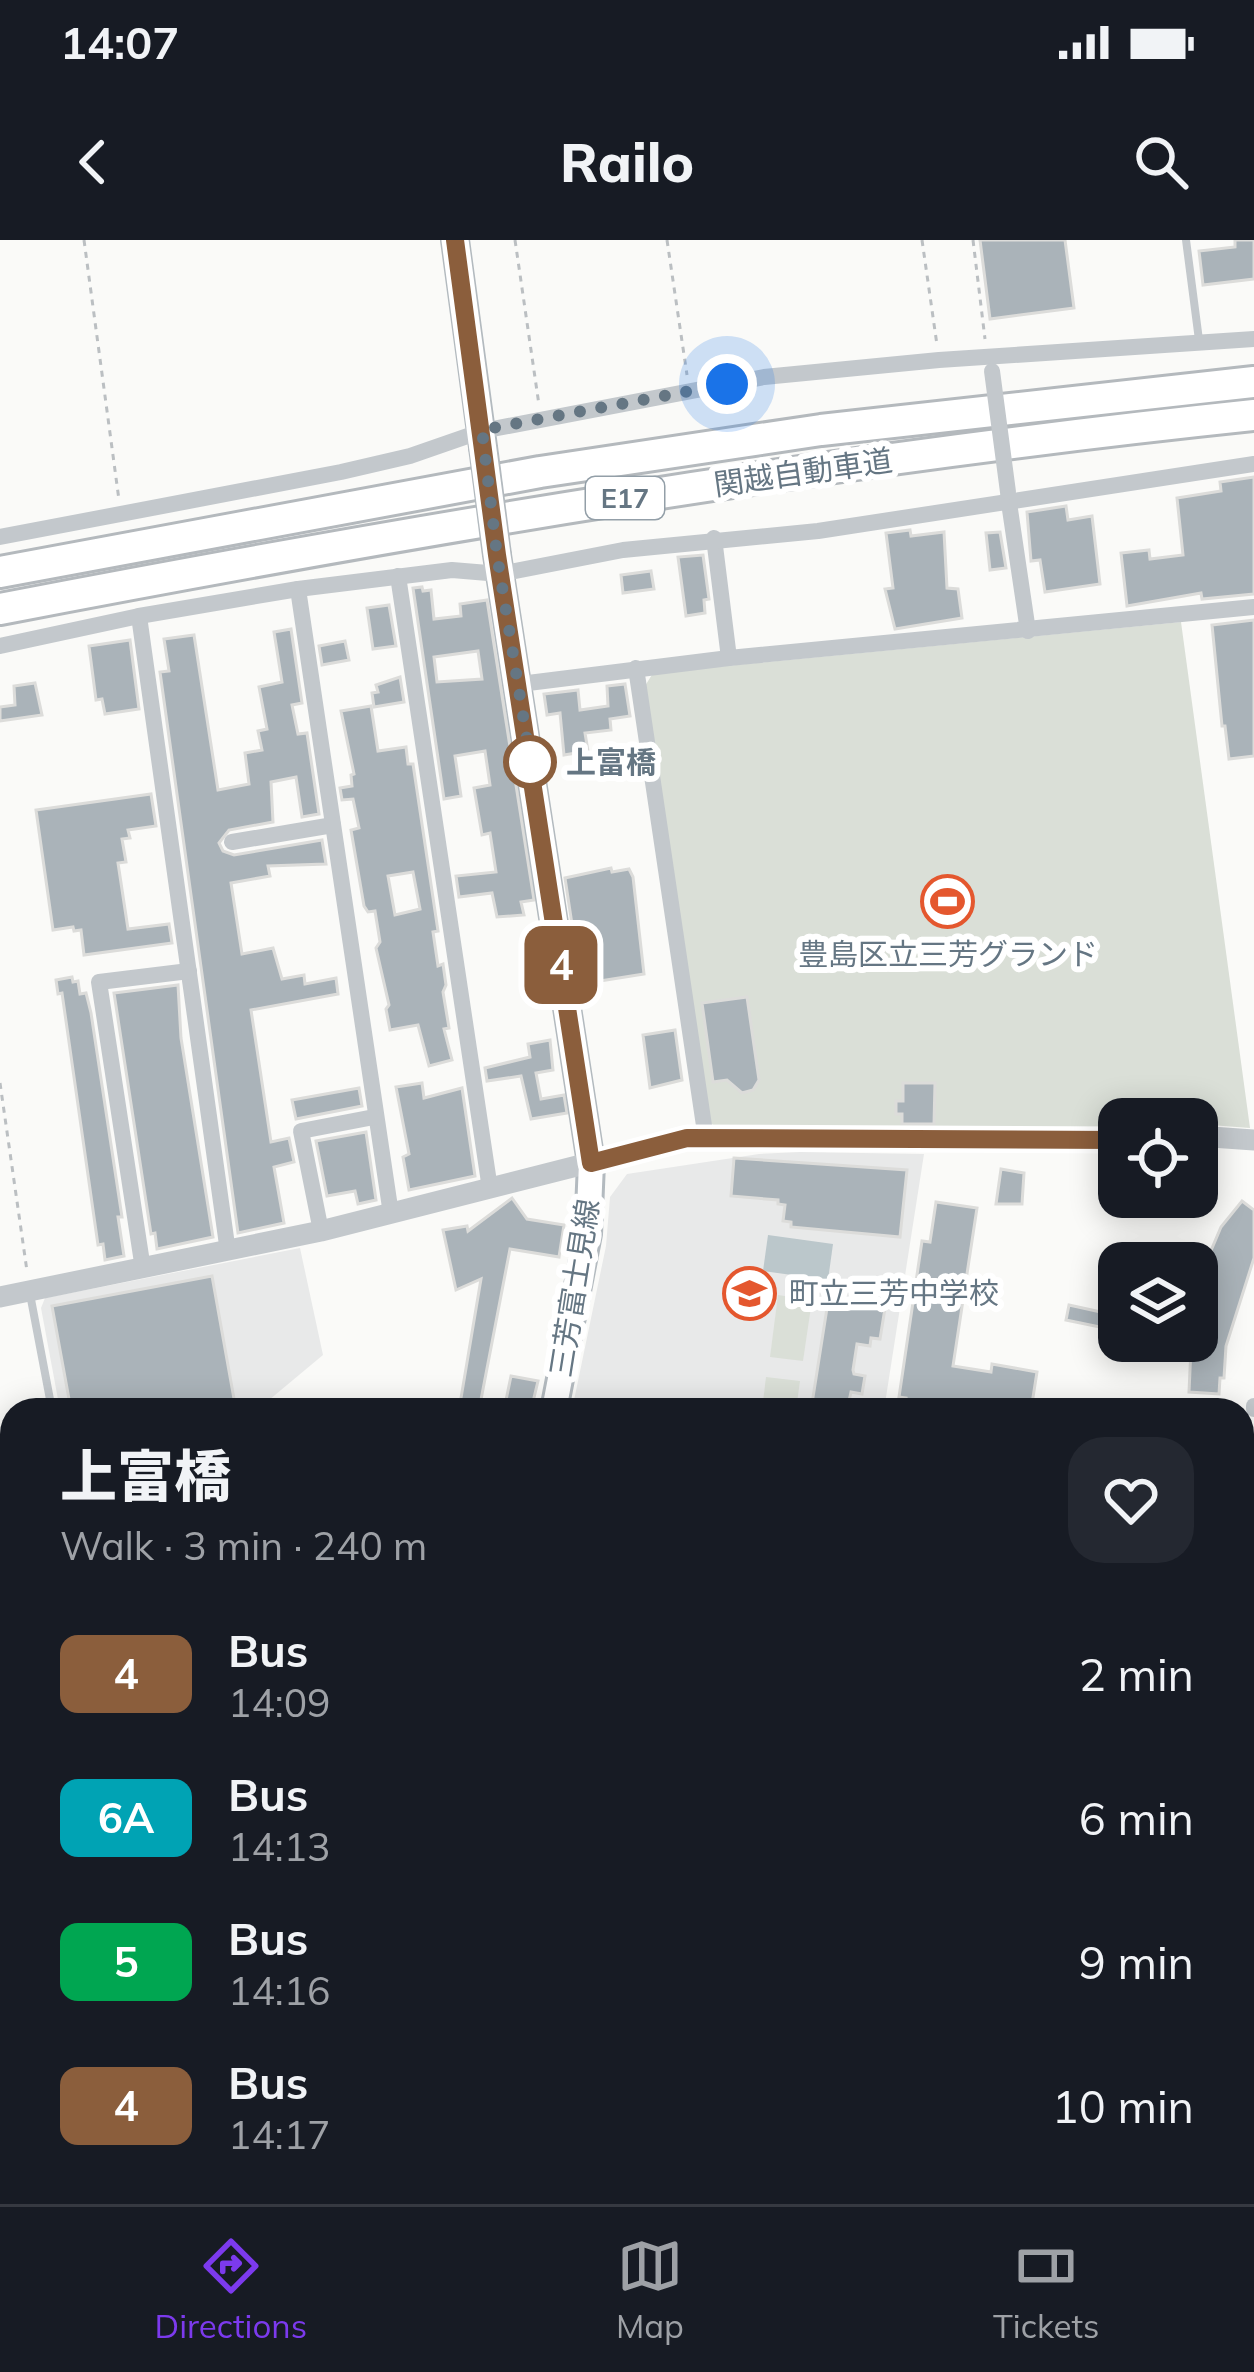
<!DOCTYPE html>
<meta charset="utf-8">
<style>
:root{--surface:#171b24;--page:#242831;--text:#f1f3f6;--muted:#9ea1a6;--line:#363941;--accent:#7c3aed}
body{margin:0;font-family:Mulish,"Noto Sans JP",sans-serif;background:var(--page);color:var(--text);height:100vh;display:flex;flex-direction:column;font-size:45px;white-space:nowrap}
*{box-sizing:border-box;margin:0}
p{font-size:39px;color:var(--muted)}
.icon{flex:none;width:66px;height:66px;fill:none;stroke:currentColor;stroke-width:2;stroke-linecap:round;stroke-linejoin:round}
.map{position:relative;flex:1;overflow:hidden}
.details{position:absolute;left:0px;top:1158px;width:1254px;height:807px;display:flex;flex-direction:column;background:var(--surface);border-radius:36px 36px 0 0;box-shadow:0 6px 30px #0003}
.details>*{flex:none}
.badge{padding:0 24px;border-radius:18px;font-size:42px;line-height:78px}
.fabs{position:absolute;left:1098px;top:858px;display:grid;gap:24px}
.fabs a{display:grid;place-items:center;width:120px;height:120px;border-radius:24px;background:var(--surface);box-shadow:0 6px 30px #0003;font-size:60px}
.you{position:absolute;width:60px;height:60px;margin:-30px;border:9px solid #fff;border-radius:50%;background:#1a73e8;box-shadow:0 0 0 18px #1a73e833}
.map>.badge{position:absolute;translate:-50% -50%;box-shadow:0 0 0 6px #fff}
.round{display:grid;place-items:center;flex:none;width:126px;height:126px;border-radius:36px;background:var(--page)}
.headline{display:flex;align-items:center;justify-content:space-between;height:204px;padding:0 60px}
h1{font-size:57px;font-weight:800;line-height:90px}
ul{padding:0;list-style:none}
li{display:flex;align-items:center;gap:36px;height:144px;padding:0 60px}
li div{flex:1}
li b{display:block;font-size:45px}
li em{font-style:normal}
li .badge{min-width:132px;font-weight:700;text-align:center}
.status{display:flex;justify-content:space-between;align-items:center;height:84px;padding:0 60px;background:var(--surface);direction:ltr}
.status svg{height:33px;fill:currentColor}
header{display:flex;justify-content:space-between;align-items:center;height:156px;padding:0 60px;background:var(--surface);font-size:54px;font-weight:800}
.menu{display:flex;justify-content:space-around;align-items:center;height:168px;border-top:3px solid var(--line);background:var(--surface);font-size:33px;color:var(--muted)}
.menu a{display:grid;justify-items:center;gap:6px}
.menu .selected{color:var(--accent)}
.map>svg:first-child{display:block}
.built{fill:#e8e9e9}
.green{fill:#dadfd7}
.water{fill:#bbc7cb}
.building{fill:#aab3b9;stroke:#dcdcda;stroke-width:3;fill-rule:evenodd}
.lines{fill:none;stroke-linecap:round;stroke-linejoin:round}
.secondary-casing{stroke:#b3babf;stroke-width:30}
.motorway-casing{stroke:#b4b9bd;stroke-width:36}
.path{stroke:#bbbfc2;stroke-width:3;stroke-dasharray:6 6;stroke-linecap:butt}
.service{stroke:#c3c8cc;stroke-width:8}
.minor{stroke:#c3c8cc;stroke-width:16}
.tertiary{stroke:#c3c8cc;stroke-width:21}
.secondary{stroke:#fff;stroke-width:24}
.motorway{stroke:#fff;stroke-width:30}
.secondary-bridge-casing{stroke:#b3babf;stroke-width:30;stroke-linecap:butt}
.minor-bridge{stroke:#c3c8cc;stroke-width:16}
.secondary-bridge{stroke:#fff;stroke-width:24}
.line-casing{stroke:#fff;stroke-width:27}
.line{stroke:#8b5e3c;stroke-width:18}
.walk{stroke:#657683;stroke-width:12;stroke-dasharray:0 21.6}
.stop-dot{fill:#fff;stroke:#8b5e3c;stroke-width:6}
.labels{text-anchor:middle;dominant-baseline:central;stroke-width:12;stroke-linejoin:round;paint-order:stroke}
.shield{fill:#fff;stroke:#939fa8;stroke-width:3}
.shield-label{font-size:27px;font-weight:bold;fill:#657683}
.street-label{font-size:30px;fill:#657683;stroke:#fff}
.stop-label{font-size:30px;font-weight:bold;fill:#657683;stroke:#fff;text-anchor:start}
.poi-label{font-size:30px;fill:#657683;stroke:#fff}
</style>
<div class="status"><b>14:07</b><svg viewBox="0 0 49 12"><path d="M0 12V9h3v3zM5 12V6h3v6zM10 12V3h3v9zM15 12V0h3v12zM26 1h20v11H26zM47 4h2v5h-2z"/></svg></div>
<header><svg class="icon" aria-label="back" viewBox="0 0 24 24"><path d="M15 5l-7 7 7 7"/></svg>Railo<svg class="icon" aria-label="search" viewBox="0 0 24 24"><circle cx="10" cy="10" r="6"/><path d="M15 15l6 6"/></svg></header>
<div class="map">
<svg width="1254" height="1964" viewBox="0 0 1254 1964">
<rect width="100%" height="100%" fill="#fafaf8"/>
<!-- built -->
<g class="built">
<polygon points="800,912 924,914 884,1170 572,1170 606,1006 610,957 627,934 759,914"/>
<polygon points="300,1008 323,1115 257,1170 60,1170 41,1068 45,1058"/>
</g>
<!-- green -->
<g class="green">
<polygon points="1181,382 1250,888 1197,884 1197,879 1119,879 1119,888 1094,891 717,888 709,882 645,446 653,433"/>
<polygon points="778,1055 812,1060 803,1121 770,1117"/>
<polygon points="766,1137 800,1141 796,1170 762,1170"/>
</g>
<!-- water -->
<polygon class="water" points="768,995 833,1004 828,1040 763,1031"/>
<!-- building -->
<g class="building">
<polygon points="980,0 1065,0 1074,68 990,79"/>
<polygon points="1235,0 1254,0 1254,39 1203,45 1199,11 1235,7"/>
<polygon points="1254,237 1254,354 1202,359 1201,353 1127,366 1121,313 1149,310 1150,319 1183,315 1177,258 1221,251 1220,242"/>
<polygon points="1066,266 1068,280 1092,276 1100,344 1045,352 1040,320 1031,321 1027,272"/>
<polygon points="910,290 911,296 944,292 947,348 958,349 962,378 895,389 885,349 893,348 886,293"/>
<polygon points="1000,292 1006,328 990,330 986,293"/>
<polygon points="703,315 709,359 704,360 705,373 686,376 678,317"/>
<polygon points="651,331 654,349 623,353 621,335"/>
<path d="M422,347L423,351L431,350L434,379L461,376L460,364L487,360L534,660L521,662L524,675L497,677L492,653L459,657L456,636L496,632L490,593L482,595L474,548L490,545L485,511L455,516L461,556L444,559L413,348ZM478,411L482,439L437,442L434,417Z"/>
<polygon points="389,365 396,406 373,409 367,368"/>
<polygon points="1254,380 1254,516 1229,519 1225,486 1222,486 1212,385"/>
<polygon points="291,389 302,463 292,465 298,494 307,493 319,574 302,577 296,537 271,542 273,582 229,590 219,603 223,611 234,615 322,600 326,624 268,626 270,636 231,643 242,714 273,708 282,739 304,735 305,744 336,738 338,754 251,770 271,902 289,898 294,922 274,927 284,983 238,993 160,432 169,431 164,399 194,395 218,550 249,544 245,513 262,510 258,491 267,489 259,447 282,442 274,392"/>
<polygon points="130,400 139,469 105,474 102,459 96,460 89,406"/>
<polygon points="345,401 349,420 322,425 319,406"/>
<polygon points="400,437 404,462 374,467 372,453 378,452 376,445"/>
<polygon points="35,443 42,475 0,481 0,467 15,465 14,446"/>
<polygon points="625,444 630,476 610,479 611,490 585,493 588,511 564,515 560,473 547,475 544,454 578,450 580,470 608,466 607,446"/>
<path d="M371,466L378,511L406,507L408,524H413L438,691L433,692L438,726L443,724L446,745L443,752L449,788L444,789L452,820L429,826L418,785L390,790L386,769L389,765L376,708L380,702L375,671L368,672L364,666L351,590L359,588L353,559L342,560L340,548L352,546L351,535L354,534L341,471ZM413,632L420,669L395,675L388,636Z"/>
<polygon points="151,554 156,586 128,590 130,598 122,599 126,622 118,623 128,689 169,684 172,703 84,715 81,690 74,691 73,687 53,690 36,570"/>
<polygon points="611,628 612,632 629,629 633,637 644,734 581,744 565,638"/>
<polygon points="72,737 73,742 78,741 80,754 86,753 91,773 122,977 118,977 124,1016 105,1020 103,1004 98,1005 62,753 58,754 56,740"/>
<polygon points="178,745 181,798 213,997 157,1009 155,993 151,994 114,753"/>
<polygon points="747,757 759,840 753,850 742,853 727,840 713,842 702,763"/>
<polygon points="675,790 682,840 650,848 643,795"/>
<polygon points="550,800 553,830 536,833 541,859 564,855 567,873 531,879 521,836 487,841 485,828 530,817 528,804"/>
<polygon points="422,843 424,858 462,848 475,936 409,950 403,917 409,914 396,847"/>
<polygon points="903,843 935,843 934,884 902,884 902,874 896,874 896,861 903,861"/>
<polygon points="359,848 362,866 296,879 292,860"/>
<polygon points="366,892 376,960 358,964 355,951 327,956 316,901"/>
<polygon points="734,918 907,930 900,997 791,987 791,982 783,981 785,965 778,964 778,960 731,956"/>
<polygon points="1001,929 1024,933 1022,964 996,964"/>
<polygon points="512,958 527,979 564,985 559,1017 510,1009 479,1170 459,1170 481,1039 456,1050 443,990 467,986 468,991"/>
<polygon points="1242,961 1254,970 1254,1018 1226,1106 1224,1138 1220,1138 1219,1154 1189,1152 1191,1108 1197,1108 1197,1086 1210,1044 1199,1039 1221,987"/>
<polygon points="936,962 977,968 953,1126 991,1132 992,1124 1037,1132 1031,1170 904,1170 906,1158 899,1157 922,1001 930,1002"/>
<polygon points="212,1036 236,1170 71,1170 52,1066"/>
<polygon points="856,1052 887,1056 880,1099 871,1098 870,1106 857,1104 853,1130 854,1134 865,1136 862,1154 851,1152 847,1170 811,1170 827,1068 840,1069 855,1063"/>
<polygon points="1069,1065 1119,1076 1119,1091 1066,1080"/>
<polygon points="511,1136 538,1141 531,1170 504,1170"/>
</g>
<g class="lines">
<defs>
<g id="secondary">
<polyline points="455,0 483,207"/>
<polyline points="497,315 591,923 588,994 554,1170"/>
<polyline points="421,1964 422,1953"/>
</g>
<g id="motorway">
<polyline points="0,332 540,232 821,190 1254,142"/>
<path d="M0,369C416,289 833,219 1254,175"/>
</g>
</defs>
<!-- secondary casing -->
<use href="#secondary" class="secondary-casing"/>
<!-- motorway casing -->
<use href="#motorway" class="motorway-casing"/>
<!-- path -->
<g class="path">
<polyline points="84,0 119,260"/>
<polyline points="515,0 539,165"/>
<polyline points="667,0 687,135"/>
<polyline points="922,0 937,105"/>
<polyline points="973,0 985,99"/>
<polyline points="0,843 27,1031"/>
<polyline points="1242,1622 1254,1577"/>
</g>
<!-- service -->
<g class="service">
<polyline points="1186,0 1199,100"/>
<polyline points="30,1054 52,1170"/>
</g>
<!-- minor -->
<g class="minor">
<polyline points="1008,256 1028,391"/>
<polyline points="0,297 341,232 410,216 482,191 764,137 939,120 1254,99"/>
<polyline points="714,298 729,418"/>
<polyline points="398,336 490,949"/>
<polyline points="298,349 391,974"/>
<polyline points="139,376 228,1012"/>
<polyline points="0,406 139,376 298,349 452,330 500,334 623,310 818,291 1254,224"/>
<polyline points="636,428 706,899"/>
<polyline points="520,444 729,418 1254,367"/>
<polyline points="232,602 333,585"/>
<polyline points="321,991 301,891 374,877"/>
<polyline points="143,1029 99,742 189,731"/>
<polyline points="1254,1166 1254,1169"/>
<polyline points="0,1762 12,1663"/>
<polyline points="882,1964 884,1953"/>
</g>
<!-- tertiary -->
<g class="tertiary">
<polyline points="1197,896 1254,900"/>
<polyline points="0,1057 321,991 687,898 1119,900"/>
</g>
<!-- secondary -->
<use href="#secondary" class="secondary"/>
<!-- motorway -->
<use href="#motorway" class="motorway"/>
<defs>
<polyline id="secondary-bridge" points="483,207 497,315"/>
</defs>
<!-- secondary-bridge casing -->
<use href="#secondary-bridge" class="secondary-bridge-casing"/>
<!-- minor-bridge -->
<polyline class="minor-bridge" points="992,131 1008,252"/>
<!-- secondary-bridge -->
<use href="#secondary-bridge" class="secondary-bridge"/>
</g>
<g class="lines">
<defs>
<polyline id="line" points="455,0 497,315 591,923 687,898 1119,900"/>
</defs>
<!-- line casing -->
<use href="#line" class="line-casing"/>
<!-- line -->
<use href="#line" class="line"/>
<!-- walk -->
<polyline class="walk" points="530,522 532,531 497,315 482,190 727,144"/>
</g>
<!-- icons -->
<defs>
<symbol id="stadium-ring" viewBox="-11 -11 22 22"><circle r="9.5" fill="#fff" stroke="#e4572e" stroke-width="1.5"/><path d="M0-5a6.5 5 0 1 0 0 10a6.5 5 0 1 0 0-10ZM-3.5-1.8h7v3.6h-7Z" fill="#e4572e"/></symbol>
<symbol id="school-ring" viewBox="-11 -11 22 22"><circle r="9.5" fill="#fff" stroke="#e4572e" stroke-width="1.5"/><path d="M0-5L7-2L0 1L-7-2ZM-4 1L0 2.5L4 1V4Q0 6-4 4Z" fill="#e4572e"/></symbol>
</defs>
<g fill-rule="evenodd">
<use href="#stadium-ring" x="918" y="632" width="59" height="59"/>
<use href="#school-ring" x="720" y="1024" width="59" height="59"/>
</g>
<!-- markers -->
<circle class="stop-dot" cx="530" cy="522" r="24"/>
<g class="labels">
<!-- shield labels -->
<rect class="shield" x="586" y="237" width="78" height="42" rx="9"/>
<g class="shield-label">
<text x="625" y="258">E17</text>
</g>
<!-- street labels -->
<g class="street-label">
<text transform="translate(803 232) rotate(-8)">関越自動車道</text>
<text transform="translate(574 1048) rotate(-81)">三芳富士見線</text>
</g>
<!-- stop labels -->
<g class="stop-label">
<text x="566" y="522">上富橋</text>
</g>
<!-- poi labels -->
<g class="poi-label">
<text x="948" y="714">豊島区立三芳グランド</text>
<text x="789" y="1053" text-anchor="start">町立三芳中学校</text>
</g>
</g>
</svg>
<div class="fabs">
<a><svg class="icon" aria-label="locate" viewBox="0 0 24 24"><circle cx="12" cy="12" r="6"/><path d="M12 2v4M12 18v4M2 12h4M18 12h4"/></svg></a>
<a><svg class="icon" aria-label="layers" viewBox="0 0 24 24"><path d="M12 4l9 5-9 5-9-5zM3 14l9 5 9-5"/></svg></a>
</div>
<div class="you" style="left:727px;top:144px"></div>
<b class="badge" style="left:561px;top:725px;background:#8b5e3c;color:#fff">4</b>
<section class="details">
<div class="headline"><div><h1>上富橋</h1><p>Walk · 3 min · 240 m</p></div><a class="round"><svg class="icon" aria-label="heart" viewBox="0 0 24 24"><path d="M12 20l-8-8c-3-5 5-10 8-4 3-6 11-1 8 4z"/></svg></a></div>
<ul>
<li><span class="badge" style="background:#8b5e3c;color:#fff">4</span><div><b>Bus</b><p>14:09</p></div><em>2 min</em></li>
<li><span class="badge" style="background:#00a3b4;color:#fff">6A</span><div><b>Bus</b><p>14:13</p></div><em>6 min</em></li>
<li><span class="badge" style="background:#00a651;color:#fff">5</span><div><b>Bus</b><p>14:16</p></div><em>9 min</em></li>
<li><span class="badge" style="background:#8b5e3c;color:#fff">4</span><div><b>Bus</b><p>14:17</p></div><em>10 min</em></li>
</ul>
</section>
</div>
<nav class="menu">
<a class="selected"><svg class="icon" aria-label="directions" viewBox="0 0 24 24"><path d="M12 3l9 9-9 9-9-9zM9 14v-3h6M13 9l2 2-2 2"/></svg>Directions</a>
<a><svg class="icon" aria-label="map" viewBox="0 0 24 24"><path d="M3 6l6-2 6 2 6-2v14l-6 2-6-2-6 2zM9 4v14M15 6v14"/></svg>Map</a>
<a><svg class="icon" aria-label="tickets" viewBox="0 0 24 24"><path d="M3 7h18v10H3zM15 7v10"/></svg>Tickets</a>
</nav>
